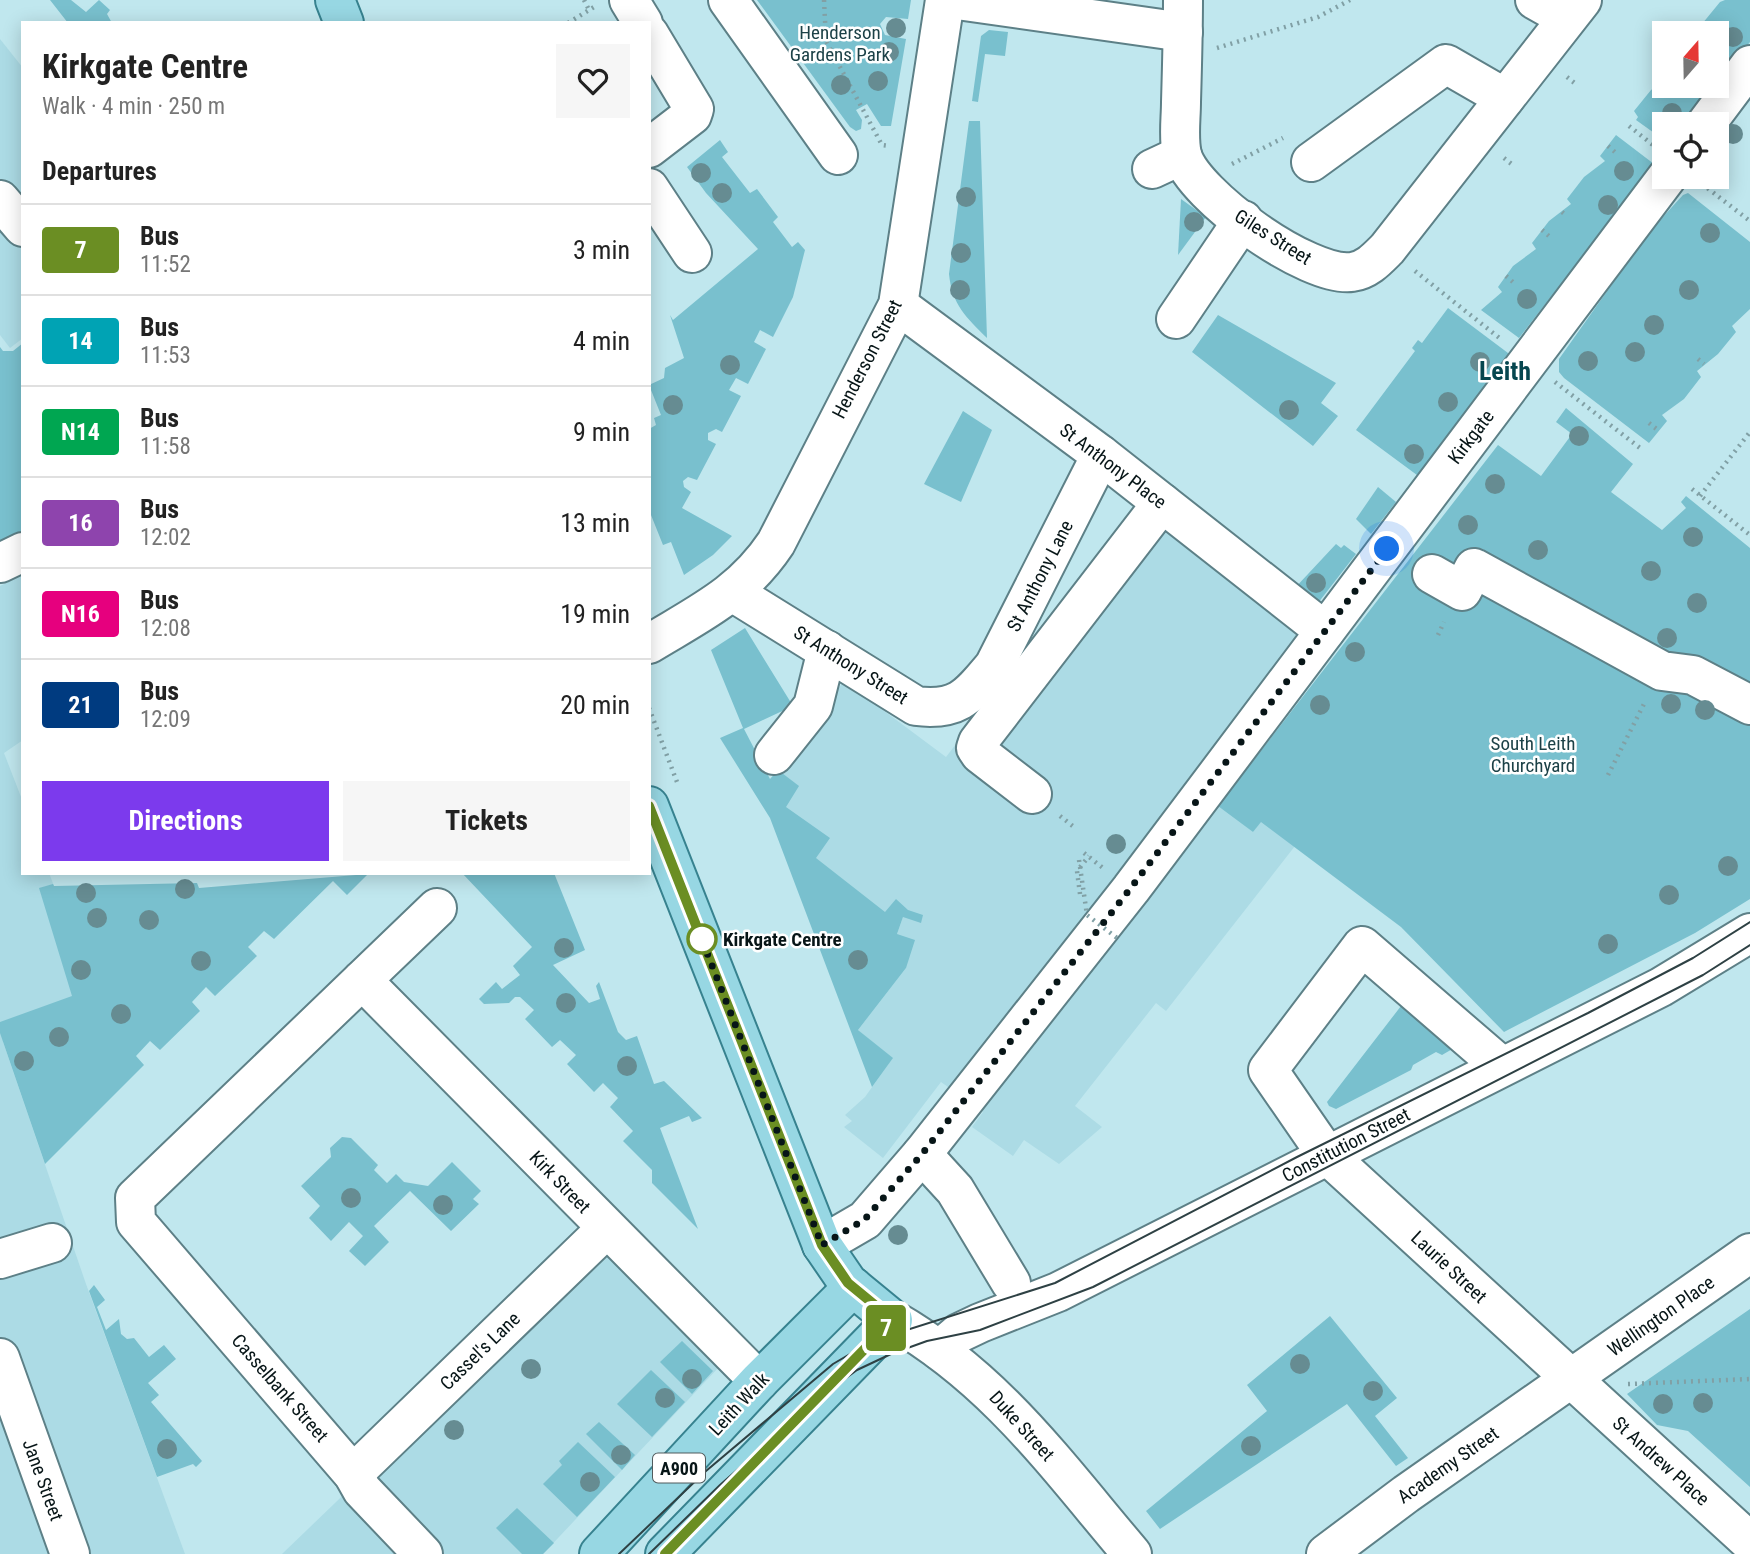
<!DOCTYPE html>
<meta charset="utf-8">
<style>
:root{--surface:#fff;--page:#f6f6f6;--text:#222;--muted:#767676;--line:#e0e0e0;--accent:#7c3aed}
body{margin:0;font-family:"Roboto Condensed",sans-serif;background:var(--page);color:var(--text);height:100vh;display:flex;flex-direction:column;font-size:26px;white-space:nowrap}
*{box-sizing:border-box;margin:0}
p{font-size:23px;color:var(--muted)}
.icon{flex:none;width:38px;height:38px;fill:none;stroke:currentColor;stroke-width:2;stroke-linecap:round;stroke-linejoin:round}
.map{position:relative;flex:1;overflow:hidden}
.panel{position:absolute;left:21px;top:21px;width:630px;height:854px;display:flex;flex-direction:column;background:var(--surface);border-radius:0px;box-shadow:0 4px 18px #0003}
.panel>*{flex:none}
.badge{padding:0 14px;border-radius:5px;font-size:24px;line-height:46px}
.needle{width:46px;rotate:20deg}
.controls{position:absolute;left:1652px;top:21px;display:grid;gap:14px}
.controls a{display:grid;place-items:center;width:77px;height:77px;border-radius:0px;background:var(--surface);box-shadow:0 4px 18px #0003;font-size:35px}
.you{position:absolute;width:35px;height:35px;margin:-18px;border:5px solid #fff;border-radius:50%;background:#1a73e8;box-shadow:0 0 0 10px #1a73e833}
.map>.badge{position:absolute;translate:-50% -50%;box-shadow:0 0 0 4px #fff}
h2{padding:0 21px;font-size:26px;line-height:63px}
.round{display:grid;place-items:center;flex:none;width:74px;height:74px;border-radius:0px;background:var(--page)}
.headline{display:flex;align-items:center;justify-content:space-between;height:119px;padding:0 21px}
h1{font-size:33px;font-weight:700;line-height:52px}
.action{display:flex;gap:14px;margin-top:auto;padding:14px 21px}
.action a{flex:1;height:80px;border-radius:0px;background:var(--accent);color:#fff;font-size:28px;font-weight:700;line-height:80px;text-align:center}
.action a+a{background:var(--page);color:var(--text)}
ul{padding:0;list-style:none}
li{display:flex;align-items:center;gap:21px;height:91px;padding:0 21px;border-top:2px solid var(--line)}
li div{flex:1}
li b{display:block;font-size:26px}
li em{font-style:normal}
li .badge{min-width:77px;font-weight:700;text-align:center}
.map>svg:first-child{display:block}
.built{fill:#acdbe5}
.green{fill:#79c0ce}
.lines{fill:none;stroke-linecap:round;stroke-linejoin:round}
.minor-casing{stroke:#5d8087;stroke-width:42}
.major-casing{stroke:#37828f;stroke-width:42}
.path{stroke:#81a0a5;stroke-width:4.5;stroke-dasharray:2 5;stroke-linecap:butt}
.minor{stroke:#fff;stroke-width:38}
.major{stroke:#97d7e3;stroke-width:38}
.tram{stroke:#2e4144;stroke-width:2}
.path-bridge{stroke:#81a0a5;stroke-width:4.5;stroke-dasharray:2 5;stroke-linecap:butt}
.tree{fill:#668c92}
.line-casing{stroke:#fff;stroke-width:16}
.line{stroke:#6b8e23;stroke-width:10}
.walk{stroke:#071517;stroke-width:7;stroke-dasharray:0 12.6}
.stop-dot{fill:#fff;stroke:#6b8e23;stroke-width:3.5}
.labels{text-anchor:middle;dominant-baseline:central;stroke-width:5;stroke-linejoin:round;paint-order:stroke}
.shield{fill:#fff;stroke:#515b5d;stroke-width:2}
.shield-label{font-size:18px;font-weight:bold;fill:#071517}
.park-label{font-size:19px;fill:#1c4147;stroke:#fff}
.street-label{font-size:19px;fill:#071517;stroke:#fff}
.stop-label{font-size:19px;font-weight:bold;fill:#071517;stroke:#fff;text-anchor:start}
.district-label{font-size:26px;font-weight:bold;fill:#06464f;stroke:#fff}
</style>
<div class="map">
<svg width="1750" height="1554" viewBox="0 0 1750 1554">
<rect width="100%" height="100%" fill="#c0e7ee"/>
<!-- built -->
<g class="built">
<polygon points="0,39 23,68 23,338 10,348 0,335"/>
<polygon points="1163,525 1305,635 1203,792 1253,832 1261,821 1295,846 1166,1011 1156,1003 1075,1106 1102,1127 1059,1164 1024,1140 1013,1156 972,1127 983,1112 941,1082 883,1158 844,1127 852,1121 845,1115 865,1097 892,1059 858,1030 906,968 897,934 903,917 923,916 885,913 815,858 785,807 778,770 844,681 946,757 1099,559"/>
<polygon points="23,575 23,740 4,753 23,802 23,873 49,873 54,886 67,886 102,981 3,1042 86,1284 185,1554 0,1554 0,586"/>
<polygon points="600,1248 719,1367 543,1554 282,1554"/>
</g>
<!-- green -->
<g class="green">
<polygon points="50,0 71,0 86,12 99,0 110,10 107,14 112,23 68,23"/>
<polygon points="757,0 911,0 908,19 886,17 880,24 885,35 906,39 891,126 881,126 867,104 856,110 862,120 861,129 856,131 850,127"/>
<polygon points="1725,0 1750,0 1750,42 1717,84 1717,33 1703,33 1707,30 1702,24 1720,2"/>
<polygon points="989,30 1008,32 1005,56 985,54 978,102 972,101 981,36"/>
<polygon points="1664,81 1664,86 1716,86 1686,124 1664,124 1664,140 1636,120 1638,117 1634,111 1651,90"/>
<path d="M969,121H980L987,338C966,317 952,305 949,274Z"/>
<polygon points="1616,135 1654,164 1519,338 1481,310 1502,292 1498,287 1513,266 1536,249 1532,243 1549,221 1571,204 1567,199 1584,177 1605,161 1600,156"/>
<polygon points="720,140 728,152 722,157 750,193 757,189 778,217 773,222 792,247 798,242 805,250 793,297 773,337 760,330 754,342 766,349 748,384 736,378 729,390 741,396 722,432 716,429 708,433 708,440 716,444 697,480 688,477 683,481 684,487 691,492 682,508 732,536 713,555 684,575 671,542 663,545 649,510 649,429 656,425 654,418 661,415 649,385 664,378 665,368 684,358 670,315 673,320 758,249 706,193 687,167"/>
<polygon points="1688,193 1750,242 1750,309 1732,326 1736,332 1718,354 1697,371 1701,377 1684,399 1662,415 1667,421 1649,443 1564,378 1559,372 1559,359 1649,232 1683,195"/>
<polygon points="1181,199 1206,217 1178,255"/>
<polygon points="1448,308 1512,356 1421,478 1356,430 1415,351 1412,348 1418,340 1422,343"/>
<polygon points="1218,315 1336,383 1321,403 1338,416 1313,446 1192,352"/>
<polygon points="23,343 23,555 0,568 0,347 3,351 13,351"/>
<polygon points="1566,408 1633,464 1611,492 1662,530 1686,508 1681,502 1686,496 1750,548 1750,899 1695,933 1504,1032 1401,927 1261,822 1253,832 1218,806 1498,445 1541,476 1572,434 1556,422"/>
<polygon points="963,411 992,430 961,502 924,484"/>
<polygon points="1378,487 1396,502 1371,534 1356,519"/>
<polygon points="1336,544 1341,548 1344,545 1356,554 1318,603 1294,589"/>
<polygon points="745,628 793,706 744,729 770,779 778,770 799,786 786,807 830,838 816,858 885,912 896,899 908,910 923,915 921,923 903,917 897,934 915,940 906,968 858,1030 893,1058 872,1087 770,818 720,738 743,728 711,650"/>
<polygon points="462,873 554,873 585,950 553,965 589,1003 600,999 596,986 599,982 618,1032 626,1040 637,1036 654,1084 664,1081 702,1118 692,1122 689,1116 660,1128 698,1229 652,1183 652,1170 623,1141 633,1131 610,1107 618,1098 603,1083 594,1092 567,1064 576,1055 560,1040 552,1047 525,1019 534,1010 520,997 515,997 509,1003 484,1004 479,999 496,982 502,989 520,975 513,966 532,947"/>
<polygon points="368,874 347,895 333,881 274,939 264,931 248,947 257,956 215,996 206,987 192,1002 200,1011 160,1050 150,1041 136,1056 144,1065 45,1164 0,1033 0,1022 72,996 39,888 53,884 54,886 197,883 199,888"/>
<polygon points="1413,1004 1461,1044 1442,1055 1436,1052 1413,1065 1411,1070 1336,1109 1329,1106 1327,1102 1401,1006"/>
<polygon points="342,1137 351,1138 378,1165 374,1170 387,1183 396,1174 404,1182 428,1186 452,1162 481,1191 473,1199 479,1204 451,1231 410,1191 374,1226 389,1242 365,1266 349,1251 363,1236 349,1222 331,1241 309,1218 320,1206 301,1186 331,1157 330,1148"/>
<polygon points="94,1285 105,1300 97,1307 106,1330 119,1319 121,1334 127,1339 134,1338 149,1357 164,1345 176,1359 148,1383 159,1395 151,1402 202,1461 196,1467 193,1464 157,1477 89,1291"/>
<polygon points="1750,1309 1750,1487 1688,1431 1657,1425 1627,1394"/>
<polygon points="1330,1316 1397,1398 1375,1416 1408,1458 1396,1466 1347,1404 1160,1529 1146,1511 1267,1411 1247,1385"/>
<polygon points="682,1341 713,1371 692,1394 660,1362"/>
<polygon points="651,1370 685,1402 652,1437 617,1404"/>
<polygon points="599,1422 635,1455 622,1470 586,1434"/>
<polygon points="578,1442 615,1477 577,1517 543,1484 562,1465 559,1461"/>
<polygon points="517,1508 554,1543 543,1554 522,1554 496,1528"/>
</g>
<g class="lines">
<defs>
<g id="minor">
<polyline points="629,0 643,23"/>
<polyline points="728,0 838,155"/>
<polyline points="957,0 1183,32"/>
<path d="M1183,0C1183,34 1182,68 1181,102C1181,119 1178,138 1182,155C1194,196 1309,278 1352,272C1367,270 1377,259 1387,249L1582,0"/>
<polyline points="1535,0 1567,18"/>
<polyline points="649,34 694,109 692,115 649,148"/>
<polyline points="1706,124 1750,65"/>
<polyline points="1311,162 1446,64 1505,98"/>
<polyline points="1152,169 1182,155"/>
<polyline points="649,188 692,253"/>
<polyline points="0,200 23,227"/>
<polyline points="898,305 1101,455 1325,631"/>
<polyline points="1176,319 1243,220"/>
<polyline points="0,563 23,552"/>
<polyline points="1432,574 1462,591 1474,568 1662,671 1693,675 1750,705"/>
<path d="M734,593L916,706C958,711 968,697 994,666L1101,455"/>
<path d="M649,644C700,613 742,594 776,543L898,305L945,0"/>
<polyline points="774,755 813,706 827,650"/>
<polyline points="1032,794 980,754 976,748 978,742 1162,503"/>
<polyline points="362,980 759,1381"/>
<polyline points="1501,1066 1362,946 1268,1070 1326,1154 1750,1542"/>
<polyline points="922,1154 955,1190 1011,1283"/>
<polyline points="822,1245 865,1220 922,1154 1131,889 1667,177"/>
<polyline points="0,1259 52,1243"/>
<path d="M893,1320C996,1379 1057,1466 1132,1554"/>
<polyline points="939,1350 959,1333 980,1323 1058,1292 1661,987 1750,933"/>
<polyline points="0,1358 70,1554"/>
<polyline points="353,1474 606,1229"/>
<polyline points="423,1554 362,1490 353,1474 136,1222 135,1198 437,908"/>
<polyline points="1326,1554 1406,1494 1750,1253"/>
</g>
<g id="major">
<polyline points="335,0 344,23"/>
<polyline points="649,806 822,1245 848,1283 893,1320 665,1554"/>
<polyline points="599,1554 759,1381 853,1287"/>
</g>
</defs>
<!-- minor casing -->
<use href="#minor" class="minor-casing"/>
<!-- major casing -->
<use href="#major" class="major-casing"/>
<!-- path -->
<g class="path">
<polyline points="584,0 589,10"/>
<polyline points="824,0 826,41 882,145 889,146"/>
<polyline points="568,23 594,7"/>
<polyline points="1217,48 1318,17 1350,0"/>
<polyline points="1567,77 1577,85"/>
<polyline points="1629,126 1653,145"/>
<polyline points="1608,146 1616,153"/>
<polyline points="1504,158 1514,166"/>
<polyline points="1232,164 1283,138"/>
<polyline points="1702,184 1750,221"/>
<polyline points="1562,212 1567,216"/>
<polyline points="1542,230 1550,237"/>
<polyline points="1415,271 1502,340"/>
<polyline points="1506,276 1514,283"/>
<polyline points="1698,359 1704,364"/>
<polyline points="1555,382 1640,448"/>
<polyline points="1649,423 1659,431"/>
<polyline points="1692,489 1750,535"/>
<polyline points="1700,496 1750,432"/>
<polyline points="1438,635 1444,622"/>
<polyline points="649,708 677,782"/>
<polyline points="1608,775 1645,702"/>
<polyline points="1060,816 1074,827"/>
<polyline points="1084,853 1103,868"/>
<polyline points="1080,894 1077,871 1089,856"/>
<polyline points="1628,1384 1750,1379"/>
</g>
<!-- minor -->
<use href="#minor" class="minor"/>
<!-- major -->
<use href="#major" class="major"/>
<!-- tram -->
<g class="tram">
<polyline points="619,1554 706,1471 833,1364 872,1341 1055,1283 1297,1157 1588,1013 1693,958 1750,922"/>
<polyline points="649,1554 720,1485 820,1397 857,1370 891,1354 927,1341 980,1330 1093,1287 1703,975 1750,945"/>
</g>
<!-- path-bridge -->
<polyline class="path-bridge" points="1079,860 1087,915 1117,938"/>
</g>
<!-- trees -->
<g class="tree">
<circle cx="896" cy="28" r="10"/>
<circle cx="1733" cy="37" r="10"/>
<circle cx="889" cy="52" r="10"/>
<circle cx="878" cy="81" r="10"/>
<circle cx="841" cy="85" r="10"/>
<circle cx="1672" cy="113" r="10"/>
<circle cx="1733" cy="134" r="10"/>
<circle cx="1624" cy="171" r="10"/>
<circle cx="701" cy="173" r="10"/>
<circle cx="722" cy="193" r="10"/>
<circle cx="966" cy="197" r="10"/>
<circle cx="1608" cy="205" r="10"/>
<circle cx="1194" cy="222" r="10"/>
<circle cx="1710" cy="233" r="10"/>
<circle cx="961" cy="253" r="10"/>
<circle cx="960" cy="290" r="10"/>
<circle cx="1689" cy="290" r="10"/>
<circle cx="1527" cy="299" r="10"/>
<circle cx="1654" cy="325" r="10"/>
<circle cx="1635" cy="352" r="10"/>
<circle cx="1588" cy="361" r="10"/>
<circle cx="1480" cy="362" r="10"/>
<circle cx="730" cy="365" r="10"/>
<circle cx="1448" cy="402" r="10"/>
<circle cx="673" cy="405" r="10"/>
<circle cx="1289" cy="410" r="10"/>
<circle cx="1579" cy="436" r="10"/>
<circle cx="1414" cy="454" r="10"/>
<circle cx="1495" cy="484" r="10"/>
<circle cx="1468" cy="525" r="10"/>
<circle cx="1693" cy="537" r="10"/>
<circle cx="1538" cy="550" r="10"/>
<circle cx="1651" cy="571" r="10"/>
<circle cx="1316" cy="583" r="10"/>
<circle cx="1697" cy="603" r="10"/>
<circle cx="1667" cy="638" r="10"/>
<circle cx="1355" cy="652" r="10"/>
<circle cx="1671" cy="704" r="10"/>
<circle cx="1320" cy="705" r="10"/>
<circle cx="1705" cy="710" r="10"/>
<circle cx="1116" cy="844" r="10"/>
<circle cx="1728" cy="866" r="10"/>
<circle cx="185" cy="889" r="10"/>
<circle cx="86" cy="893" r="10"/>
<circle cx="1669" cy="895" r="10"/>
<circle cx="97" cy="918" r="10"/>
<circle cx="149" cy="920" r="10"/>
<circle cx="1608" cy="944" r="10"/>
<circle cx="564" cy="948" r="10"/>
<circle cx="858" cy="960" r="10"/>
<circle cx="201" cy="961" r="10"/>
<circle cx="81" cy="970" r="10"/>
<circle cx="566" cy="1003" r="10"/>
<circle cx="121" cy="1014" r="10"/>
<circle cx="59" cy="1037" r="10"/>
<circle cx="24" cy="1061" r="10"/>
<circle cx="627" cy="1066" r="10"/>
<circle cx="351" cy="1198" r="10"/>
<circle cx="443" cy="1205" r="10"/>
<circle cx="898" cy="1235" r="10"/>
<circle cx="1300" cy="1364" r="10"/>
<circle cx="531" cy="1369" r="10"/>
<circle cx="692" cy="1379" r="10"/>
<circle cx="1373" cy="1391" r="10"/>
<circle cx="665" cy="1398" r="10"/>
<circle cx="1703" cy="1403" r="10"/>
<circle cx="1663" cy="1404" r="10"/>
<circle cx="454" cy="1430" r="10"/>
<circle cx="1251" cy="1446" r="10"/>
<circle cx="167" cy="1449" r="10"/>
<circle cx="621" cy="1455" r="10"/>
<circle cx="590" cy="1482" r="10"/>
</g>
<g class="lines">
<defs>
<polyline id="line" points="649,806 822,1245 848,1283 893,1320 665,1554"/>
</defs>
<!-- line casing -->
<use href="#line" class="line-casing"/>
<!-- line -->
<use href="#line" class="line"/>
<!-- walk -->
<polyline class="walk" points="702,939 700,935 822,1245 864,1220 922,1154 1130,889 1387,549"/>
</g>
<!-- markers -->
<circle class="stop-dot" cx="702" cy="939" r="14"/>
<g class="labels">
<!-- shield labels -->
<rect class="shield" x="653" y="1453.5" width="52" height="29" rx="5"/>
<g class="shield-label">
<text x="679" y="1468">A900</text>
</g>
<!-- park labels -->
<g class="park-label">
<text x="840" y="32">Henderson<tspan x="840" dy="22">Gardens Park</tspan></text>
<text x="1533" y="743">South Leith<tspan x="1533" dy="22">Churchyard</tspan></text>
</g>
<!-- street labels -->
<g class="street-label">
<text transform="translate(1273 237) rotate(32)">Giles Street</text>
<text transform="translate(867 359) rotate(-63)">Henderson Street</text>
<text transform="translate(1471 437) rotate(-53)">Kirkgate</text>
<text transform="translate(1113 466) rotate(37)">St Anthony Place</text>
<text transform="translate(1040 576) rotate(-63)">St Anthony Lane</text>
<text transform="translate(851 665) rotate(32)">St Anthony Street</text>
<text transform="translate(1346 1145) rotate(-27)">Constitution Street</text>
<text transform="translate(560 1182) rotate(46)">Kirk Street</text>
<text transform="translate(1449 1267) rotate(43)">Laurie Street</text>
<text transform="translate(1661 1316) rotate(-35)">Wellington Place</text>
<text transform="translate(480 1351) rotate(-44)">Cassel's Lane</text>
<text transform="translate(280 1388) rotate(49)">Casselbank Street</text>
<text transform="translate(739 1404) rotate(-47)">Leith Walk</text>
<text transform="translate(1022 1426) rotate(48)">Duke Street</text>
<text transform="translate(1661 1461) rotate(42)">St Andrew Place</text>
<text transform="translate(1448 1465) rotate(-35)">Academy Street</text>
<text transform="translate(43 1480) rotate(70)">Jane Street</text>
</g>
<!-- stop labels -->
<g class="stop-label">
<text x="723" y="939">Kirkgate Centre</text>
</g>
<!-- district labels -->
<g class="district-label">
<text x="1505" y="371">Leith</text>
</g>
</g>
</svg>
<div class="controls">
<a><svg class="needle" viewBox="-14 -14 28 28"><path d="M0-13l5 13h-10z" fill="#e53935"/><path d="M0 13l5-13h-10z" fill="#767676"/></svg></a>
<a><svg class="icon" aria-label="locate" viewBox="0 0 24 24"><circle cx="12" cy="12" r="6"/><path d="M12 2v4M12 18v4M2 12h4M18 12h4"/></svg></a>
</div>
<div class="you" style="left:1387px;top:549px"></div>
<b class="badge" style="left:886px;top:1328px;background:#6b8e23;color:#fff">7</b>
<section class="panel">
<div class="headline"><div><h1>Kirkgate Centre</h1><p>Walk · 4 min · 250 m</p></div><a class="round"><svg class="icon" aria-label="heart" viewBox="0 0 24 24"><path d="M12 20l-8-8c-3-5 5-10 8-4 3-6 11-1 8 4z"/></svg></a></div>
<h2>Departures</h2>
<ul>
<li><span class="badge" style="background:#6b8e23;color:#fff">7</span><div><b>Bus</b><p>11:52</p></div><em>3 min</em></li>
<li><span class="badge" style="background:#00a3b4;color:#fff">14</span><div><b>Bus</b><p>11:53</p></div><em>4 min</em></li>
<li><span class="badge" style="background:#00a651;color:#fff">N14</span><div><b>Bus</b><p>11:58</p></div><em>9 min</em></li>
<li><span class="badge" style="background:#8e44ad;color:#fff">16</span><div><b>Bus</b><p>12:02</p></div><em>13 min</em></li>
<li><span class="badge" style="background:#e6007e;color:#fff">N16</span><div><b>Bus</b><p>12:08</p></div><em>19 min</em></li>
<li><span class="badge" style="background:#003b80;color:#fff">21</span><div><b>Bus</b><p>12:09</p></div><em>20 min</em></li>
</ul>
<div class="action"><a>Directions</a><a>Tickets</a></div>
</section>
</div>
